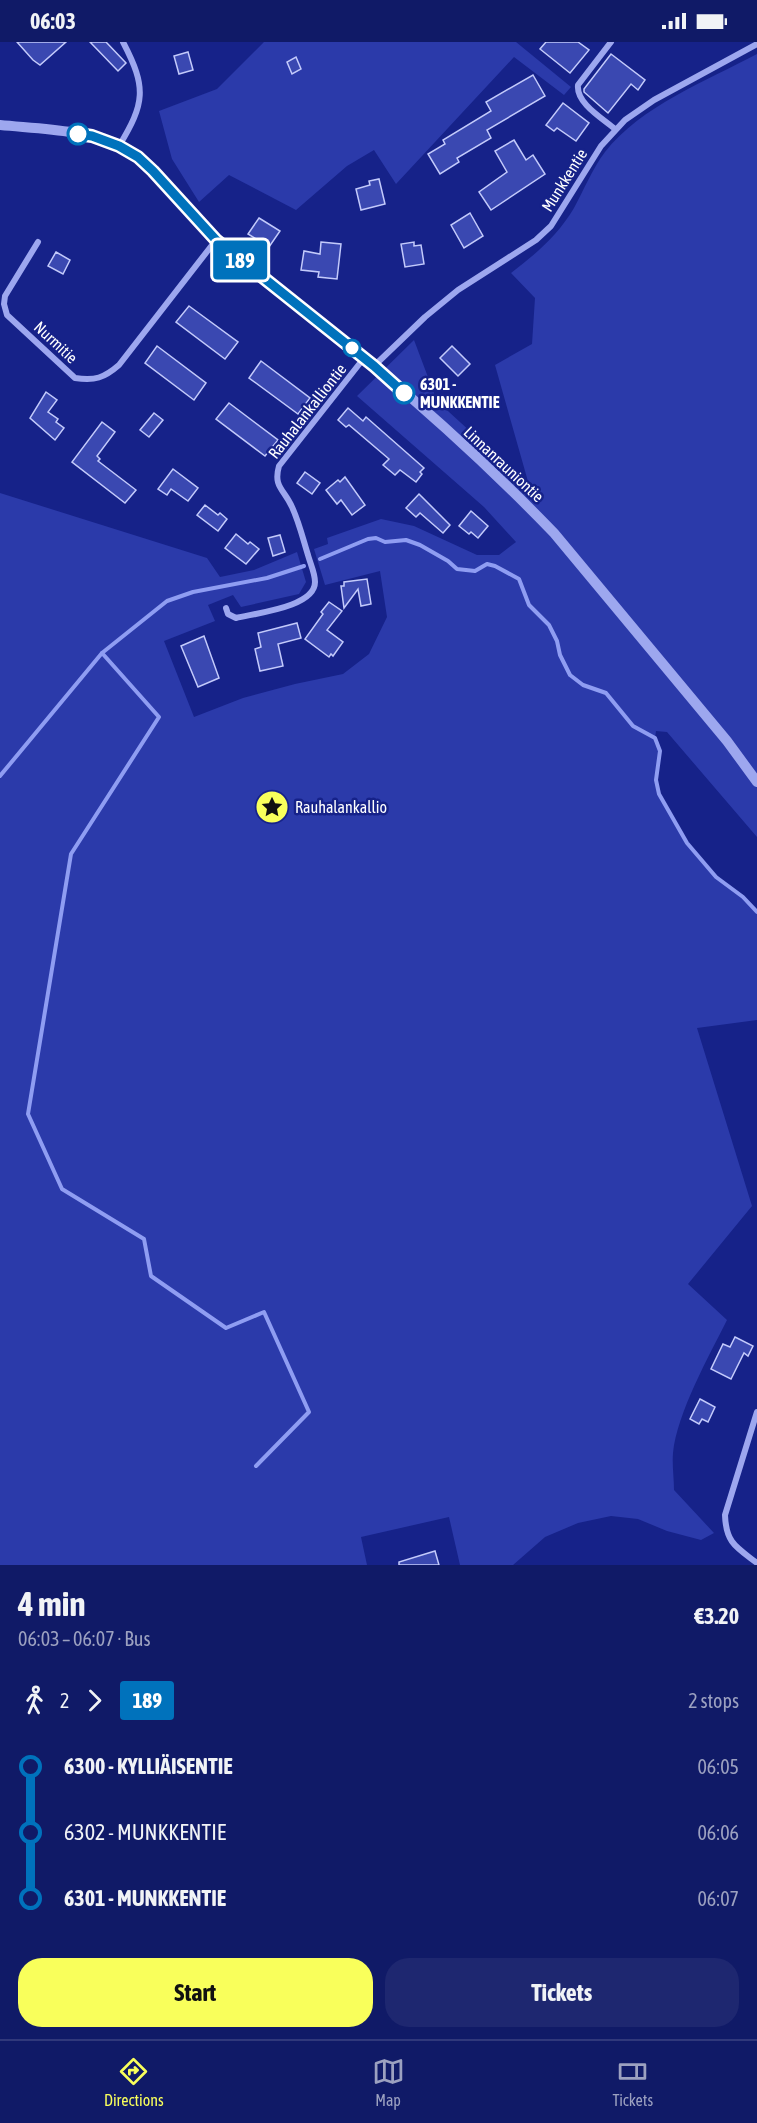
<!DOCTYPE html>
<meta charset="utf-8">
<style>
:root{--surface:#101a67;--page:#1e2770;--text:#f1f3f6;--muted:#9ca1c0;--line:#30387b;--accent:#f9ff5b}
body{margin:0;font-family:"Asap Condensed",sans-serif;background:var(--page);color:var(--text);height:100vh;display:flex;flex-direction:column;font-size:22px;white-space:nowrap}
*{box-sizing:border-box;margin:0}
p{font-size:20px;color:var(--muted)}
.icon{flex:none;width:33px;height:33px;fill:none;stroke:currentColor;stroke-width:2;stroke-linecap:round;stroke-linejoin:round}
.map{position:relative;height:1523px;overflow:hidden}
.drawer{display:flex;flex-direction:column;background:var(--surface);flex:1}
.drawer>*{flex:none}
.badge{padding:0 12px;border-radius:4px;font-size:21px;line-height:39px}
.map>.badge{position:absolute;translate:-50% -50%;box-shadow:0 0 0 3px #fff}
.legs{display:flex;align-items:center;gap:9px;height:66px;padding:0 18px;font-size:20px}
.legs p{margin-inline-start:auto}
.summary{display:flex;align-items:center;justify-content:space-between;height:102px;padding:0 18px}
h1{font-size:33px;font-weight:700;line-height:45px}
.button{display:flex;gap:12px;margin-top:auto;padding:12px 18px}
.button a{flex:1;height:69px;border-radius:24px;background:var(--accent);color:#111;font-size:24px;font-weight:700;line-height:69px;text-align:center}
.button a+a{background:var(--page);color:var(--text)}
ul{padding:0 18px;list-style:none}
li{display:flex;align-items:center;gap:21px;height:66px;font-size:22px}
li i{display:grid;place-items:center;width:9px;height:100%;margin:0 8px;background:currentColor}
li i::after{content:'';width:15px;height:15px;margin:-8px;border:4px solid;border-radius:50%;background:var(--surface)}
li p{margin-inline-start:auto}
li:first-child i{background:linear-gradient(#0000 50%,currentColor 0)}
li:last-child i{background:linear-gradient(currentColor 50%,#0000 0)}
.status{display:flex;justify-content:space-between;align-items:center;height:42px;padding:0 30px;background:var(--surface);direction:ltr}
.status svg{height:16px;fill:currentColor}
.menu{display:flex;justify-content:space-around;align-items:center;height:84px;border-top:2px solid var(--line);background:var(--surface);font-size:16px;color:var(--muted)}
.menu a{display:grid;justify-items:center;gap:3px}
.menu .on{color:var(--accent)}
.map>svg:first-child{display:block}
.green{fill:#2b3aaa}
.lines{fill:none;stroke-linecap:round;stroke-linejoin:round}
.stream{stroke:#8f9df2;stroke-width:4}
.building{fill:#3a48b1;stroke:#c3cafb;stroke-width:1.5}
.minor{stroke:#9da7ef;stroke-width:6}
.tertiary{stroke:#9da7ef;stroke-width:10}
.line-1-casing{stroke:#fff;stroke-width:14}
.line-1{stroke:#0072bc;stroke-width:9}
.stop-1-dot{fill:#fff;stroke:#0072bc;stroke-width:3}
.labels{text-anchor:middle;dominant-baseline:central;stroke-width:5;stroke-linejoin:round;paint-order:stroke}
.street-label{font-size:16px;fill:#fff;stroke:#162289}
.stop-label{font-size:16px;font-weight:bold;fill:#fff;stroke:#162289;text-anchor:start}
.poi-label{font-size:16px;fill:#fff;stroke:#162289;text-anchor:start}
</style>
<div class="status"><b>06:03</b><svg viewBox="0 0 49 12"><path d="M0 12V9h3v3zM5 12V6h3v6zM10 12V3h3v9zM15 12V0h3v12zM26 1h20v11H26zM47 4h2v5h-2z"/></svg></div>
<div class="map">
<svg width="757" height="1523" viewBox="0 0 757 1523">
<rect width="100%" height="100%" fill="#162289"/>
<!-- green -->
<g class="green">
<polygon points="264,0 516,0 571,45 564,53 514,15 396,142 374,108 347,124 296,168 229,133 199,160 172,117 159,69 217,47"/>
<path d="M757,12V795L667,690L656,689L655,696L660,709L656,738L659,752L687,801L716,835L743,855L757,870V978L697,986L752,1164L688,1242L727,1278C709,1314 677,1371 673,1411C672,1423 674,1436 674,1448L714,1491L701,1498L667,1489L638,1477L611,1474L578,1481L545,1495L513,1523H460L449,1475L361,1495L367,1523H0V451L207,516L220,535L254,528L297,510L306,540L299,552L241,565L233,553L208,563L215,579L164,599L194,675L243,656L295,642L343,632L369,612L387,575L380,529L325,543L314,507L328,502L327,496L381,477L414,484L477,513H499L516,500L484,465L357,354L414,298L437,359L529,443L495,323L532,302L535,256L511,231C536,212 558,193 574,166C584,148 592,127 605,110C641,64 706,39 757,12Z"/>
</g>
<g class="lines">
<!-- stream -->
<g class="stream">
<polyline points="320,517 368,497 376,496 385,500 406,498 420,503 448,519 457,527 475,529 487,522 495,524 519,537 529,563 549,583 557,599 560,613 570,633 583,643 606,651 633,684 655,696 660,709 656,738 659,752 687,801 716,835 743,855 757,870"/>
<polyline points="102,611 159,675 71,812 28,1072 62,1147 144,1197 151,1234 226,1286 264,1270 309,1370 256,1424"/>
<polyline points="0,734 102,611 167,559 193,550 267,536 304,524"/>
</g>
</g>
<!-- building -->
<g class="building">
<polygon points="17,0 66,0 40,23 33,18"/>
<polygon points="90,0 106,0 126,21 118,29"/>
<polygon points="546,0 578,0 589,8 570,31 540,7"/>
<polygon points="188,10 193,28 179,32 174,14"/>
<polygon points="611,12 645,38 638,48 631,42 608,71 584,50 584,47"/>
<polygon points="296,15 301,27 292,32 287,20"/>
<polygon points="533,33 545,54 487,88 491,96 457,116 459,120 440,132 428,112 445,102 443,98 491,69 486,60"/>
<polygon points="563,61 589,81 576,99 557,86 554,89 546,83"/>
<polygon points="514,98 526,118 533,113 545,132 491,168 479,150 507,130 495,109"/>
<polygon points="379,137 385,162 361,168 356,147 370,143 369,139"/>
<polygon points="470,171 483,194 464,206 451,183"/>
<polygon points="259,176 280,189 269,205 248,192"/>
<polygon points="321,200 341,202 337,237 318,235 319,230 301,228 304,209 320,212"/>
<polygon points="414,200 414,204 421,203 424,222 405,225 401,202"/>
<polygon points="56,210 70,218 63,232 48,224"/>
<polygon points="189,264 238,300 225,317 176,280"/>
<polygon points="157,304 206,341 194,358 145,321"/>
<polygon points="452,304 470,322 458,334 440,316"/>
<polygon points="261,319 310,356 298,372 249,336"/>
<polygon points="46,350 57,358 48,370 58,377 56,380 64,386 55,398 30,376"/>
<polygon points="229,361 278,398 265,414 216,377"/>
<polygon points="348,366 363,379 366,375 424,426 420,430 422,432 416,440 400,428 395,433 383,423 389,417 349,383 346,385 338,378"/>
<polygon points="154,371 163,378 149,395 140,388"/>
<polygon points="102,380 115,390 97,414 100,417 98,419 136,448 125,461 72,420"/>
<polygon points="173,427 198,446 188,459 171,447 167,453 158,447"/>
<polygon points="305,430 320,441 312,452 297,441"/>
<polygon points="345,435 365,463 352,473 341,458 337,462 326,448 338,438 340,440"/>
<polygon points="419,452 450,483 443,491 420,471 416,475 406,466"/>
<polygon points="205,463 218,473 220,471 227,477 218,489 197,473"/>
<polygon points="471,469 488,484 478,496 471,490 469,492 459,484"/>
<polygon points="236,492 248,502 250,500 259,507 246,522 225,506"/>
<polygon points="280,493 285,510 273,514 268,496"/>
<polygon points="367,537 371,562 361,564 358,547 344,566 341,544 344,544 344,540"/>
<polygon points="329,560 342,569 327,588 343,600 333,614 331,612 329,615 305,597 323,572 321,570"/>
<polygon points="297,581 301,596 278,602 283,624 260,629 255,607 261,605 258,591"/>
<polygon points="204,594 219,636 198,645 181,604"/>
<polygon points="735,1295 753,1304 748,1314 744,1311 731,1337 711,1327 723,1302 730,1305"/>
<polygon points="700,1357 715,1365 708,1380 702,1377 699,1382 690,1377"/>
<polygon points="435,1509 439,1523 399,1523 399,1520"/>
</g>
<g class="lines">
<!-- minor -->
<g class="minor">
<path d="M611,0L578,43C576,61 602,76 615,87"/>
<path d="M119,104C145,61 147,46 123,0"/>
<path d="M38,200L5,254L4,262L7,273L75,336C95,339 104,336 119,323L216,198"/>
<polyline points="374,324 425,275 458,248 536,198 551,184 601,104 625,78 654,58 757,2"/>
<path d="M226,566L228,572L236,576C256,571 315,565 315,540C315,531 310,521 308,513C303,497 299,480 292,465C284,447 273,445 279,424L364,316"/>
<path d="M757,1370L725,1473C726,1501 736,1505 757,1521"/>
</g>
<!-- tertiary -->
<path class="tertiary" d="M0,83C40,87 84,87 120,105C161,126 183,169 217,199C267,244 323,281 374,324C436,376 498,433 554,491L727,699L757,740"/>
</g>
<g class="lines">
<defs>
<polyline id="line-1" points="78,92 92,94 119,104 138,115 153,129 216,198 374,324 404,351"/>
</defs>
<!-- line-1 casing -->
<use href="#line-1" class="line-1-casing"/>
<!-- line-1 -->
<use href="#line-1" class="line-1"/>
</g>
<!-- icons -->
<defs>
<symbol id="sight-disc" viewBox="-11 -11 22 22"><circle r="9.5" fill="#f9ff5b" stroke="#162289"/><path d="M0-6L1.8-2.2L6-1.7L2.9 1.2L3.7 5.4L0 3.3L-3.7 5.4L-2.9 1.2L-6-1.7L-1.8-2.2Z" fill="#111"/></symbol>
</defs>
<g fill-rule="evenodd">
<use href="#sight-disc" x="253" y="746" width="38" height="38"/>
</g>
<!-- markers -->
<g class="stop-1-dot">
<circle cx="78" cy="92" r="10"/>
<circle cx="352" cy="306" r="8"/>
<circle cx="404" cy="351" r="10"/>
</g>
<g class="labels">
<!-- street labels -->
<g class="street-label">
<text transform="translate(564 138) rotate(-58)">Munkkentie</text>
<text transform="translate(56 300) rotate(43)">Nurmitie</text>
<text transform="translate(307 369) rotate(-52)">Rauhalankalliontie</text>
<text transform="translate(504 422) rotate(43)">Linnanrauniontie</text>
</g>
<!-- stop labels -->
<g class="stop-label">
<text x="420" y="342">6301 -<tspan x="420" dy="18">MUNKKENTIE</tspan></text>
</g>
<!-- poi labels -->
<g class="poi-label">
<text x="295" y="765">Rauhalankallio</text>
</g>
</g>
</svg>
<b class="badge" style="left:240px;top:218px;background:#0072bc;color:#fff">189</b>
</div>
<section class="drawer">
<div class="summary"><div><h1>4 min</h1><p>06:03 – 06:07 · Bus</p></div><b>€3.20</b></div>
<div class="legs"><svg class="icon" aria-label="walk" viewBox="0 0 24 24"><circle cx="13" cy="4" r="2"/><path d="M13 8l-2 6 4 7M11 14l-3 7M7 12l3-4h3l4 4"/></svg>2<svg class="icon" aria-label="forward" viewBox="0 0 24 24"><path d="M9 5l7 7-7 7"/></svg><b class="badge" style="background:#0072bc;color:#fff">189</b><p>2 stops</p></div>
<ul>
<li><i style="color:#0072bc"></i><b>6300 - KYLLIÄISENTIE</b><p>06:05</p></li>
<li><i style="color:#0072bc"></i><span>6302 - MUNKKENTIE</span><p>06:06</p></li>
<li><i style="color:#0072bc"></i><b>6301 - MUNKKENTIE</b><p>06:07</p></li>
</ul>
<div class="button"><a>Start</a><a>Tickets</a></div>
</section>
<nav class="menu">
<a class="on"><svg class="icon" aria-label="directions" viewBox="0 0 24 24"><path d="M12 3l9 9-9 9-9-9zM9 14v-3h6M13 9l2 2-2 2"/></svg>Directions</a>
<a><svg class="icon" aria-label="map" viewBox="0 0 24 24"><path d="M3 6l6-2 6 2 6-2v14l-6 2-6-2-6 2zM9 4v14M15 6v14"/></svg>Map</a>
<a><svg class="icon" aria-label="tickets" viewBox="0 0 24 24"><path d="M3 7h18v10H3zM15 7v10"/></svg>Tickets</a>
</nav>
